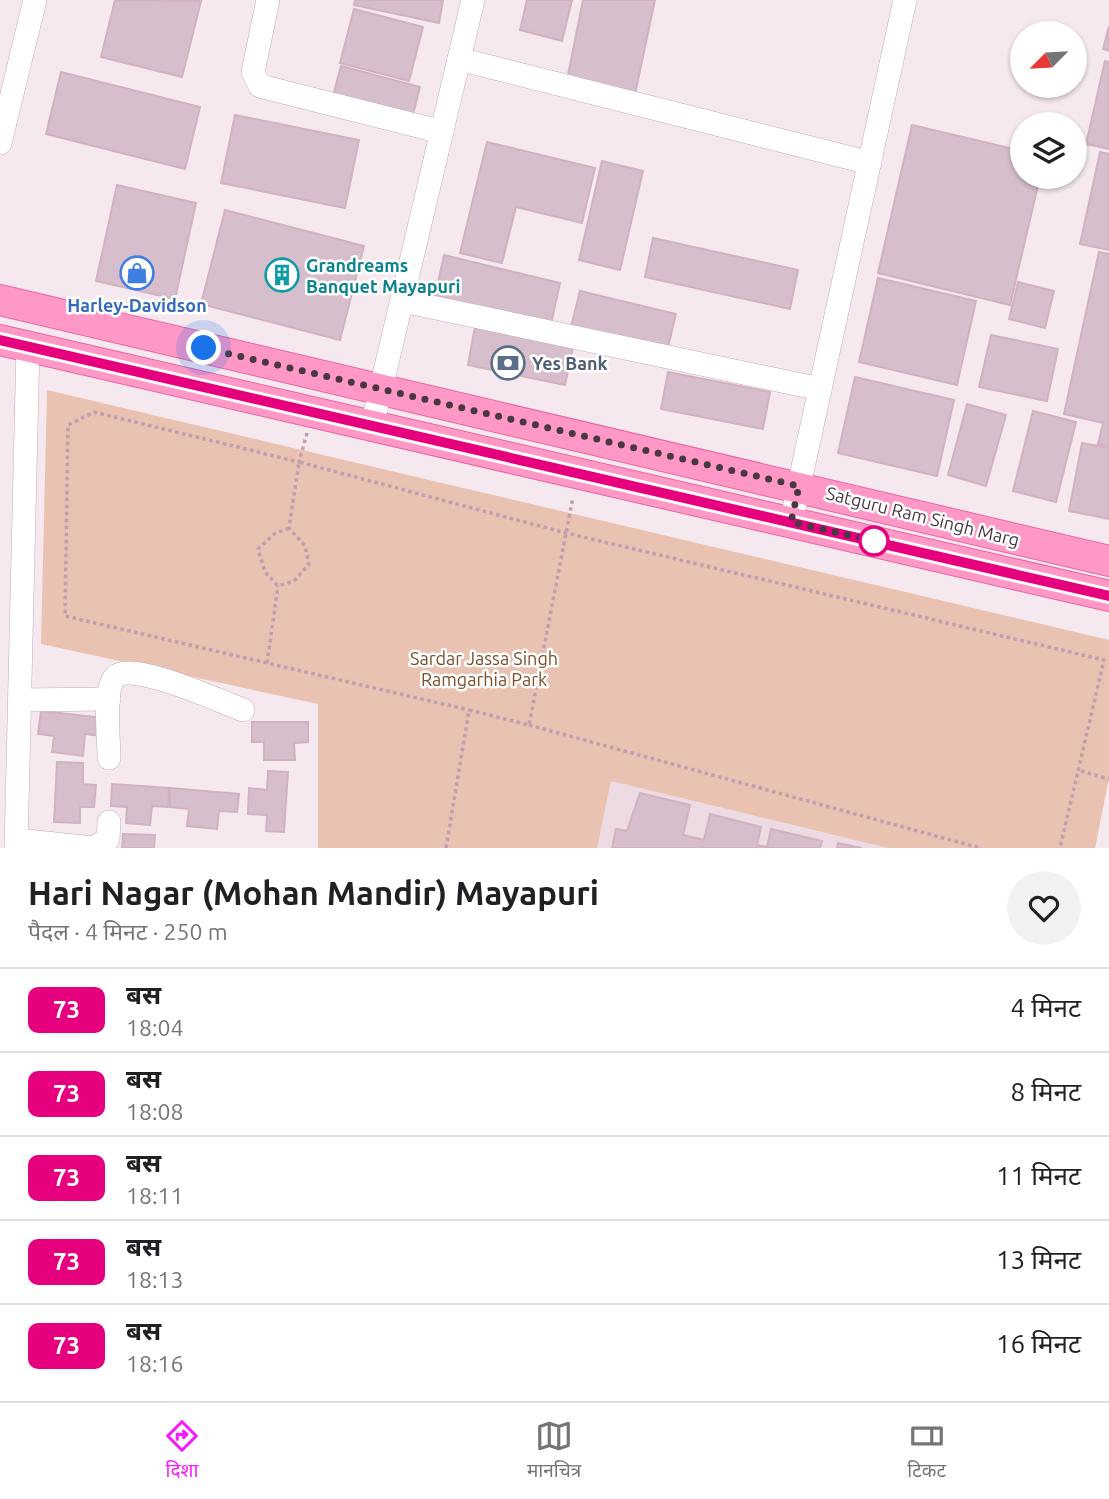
<!DOCTYPE html>
<html lang="hi">
<meta charset="utf-8">
<style>
:root{--surface:#fff;--page:#f2f2f2;--text:#202124;--muted:#757577;--line:#e0e0e0;--accent:#fb18fd}
body{margin:0;font-family:Ubuntu,"Noto Sans Devanagari",sans-serif;background:var(--page);color:var(--text);height:100vh;display:flex;flex-direction:column;font-size:26px;white-space:nowrap}
*{box-sizing:border-box;margin:0}
p{font-size:23px;color:var(--muted)}
.icon{flex:none;width:38px;height:38px;fill:none;stroke:currentColor;stroke-width:2;stroke-linecap:round;stroke-linejoin:round}
.map{position:relative;height:848px;overflow:hidden}
.drawer{display:flex;flex-direction:column;background:var(--surface);flex:1}
.drawer>*{flex:none}
.badge{padding:0 14px;border-radius:10px;font-size:24px;line-height:46px}
.needle{width:46px;rotate:246deg}
.buttons{position:absolute;left:1010px;top:21px;display:grid;gap:14px}
.buttons a{display:grid;place-items:center;width:77px;height:77px;border-radius:50%;background:var(--surface);box-shadow:0 2px 5px #0004;font-size:35px}
.you{position:absolute;width:35px;height:35px;margin:-18px;border:5px solid #fff;border-radius:50%;background:#1a73e8;box-shadow:0 0 0 10px #1a73e833}
.map>.badge{position:absolute;translate:-50% -50%;box-shadow:0 0 0 4px #fff}
.round{display:grid;place-items:center;flex:none;width:74px;height:74px;border-radius:37px;background:var(--page)}
.head{display:flex;align-items:center;justify-content:space-between;height:119px;padding:0 28px}
h1{font-size:33px;font-weight:600;line-height:52px}
ul{padding:0;list-style:none}
li{display:flex;align-items:center;gap:21px;height:84px;padding:0 28px;border-top:2px solid var(--line)}
li div{flex:1}
li b{display:block;font-size:26px}
li em{font-style:normal}
li .badge{min-width:77px;font-weight:700;text-align:center}
.dock{display:flex;justify-content:space-around;align-items:center;height:98px;border-top:2px solid var(--line);background:var(--surface);font-size:19px;color:var(--muted)}
.dock a{display:grid;justify-items:center;gap:4px}
.dock .selected{color:var(--accent)}
.map>svg:first-child{display:block}
.residential{fill:#eddbe4}
.green{fill:#e9c2b2}
.building{fill:#d7becc;stroke:#d2b1c3;stroke-width:2}
.lines{fill:none;stroke-linecap:round;stroke-linejoin:round}
.minor-casing{stroke:#c1abb6;stroke-width:24}
.major-casing{stroke:#e666a1;stroke-width:32}
.path{stroke:#c39cb0;stroke-width:3.5;stroke-dasharray:3.5 3.5;stroke-linecap:butt}
.minor{stroke:#fff;stroke-width:23}
.major{stroke:#ff98c6;stroke-width:30}
.line-casing{stroke:#fff;stroke-width:16}
.line{stroke:#e6007e;stroke-width:10}
.walk{stroke:#493741;stroke-width:7;stroke-dasharray:0 12.6}
.stop-dot{fill:#fff;stroke:#e6007e;stroke-width:3.5}
.labels{text-anchor:middle;dominant-baseline:central;stroke-width:5;stroke-linejoin:round;paint-order:stroke}
.culture-label{font-size:18px;font-weight:bold;fill:#0d838f;stroke:#fff;text-anchor:start}
.shop-label{font-size:18px;font-weight:bold;fill:#366cbe;stroke:#fff}
.service-label{font-size:18px;font-weight:bold;fill:#4e5e75;stroke:#fff;text-anchor:start}
.street-label{font-size:18px;fill:#493741;stroke:#fff}
.park-label{font-size:18px;fill:#7c4f29;stroke:#fff}
</style>
<div class="map">
<svg width="1109" height="848" viewBox="0 0 1109 848">
<rect width="100%" height="100%" fill="#f5e9ef"/>
<!-- residential -->
<polygon class="residential" points="611,781 888,848 597,848"/>
<!-- green -->
<polygon class="green" points="47,390 1109,640 1109,778 1095,848 888,848 611,781 597,848 318,848 318,704 41,644"/>
<!-- building -->
<g class="building">
<polygon points="115,0 201,1 182,77 101,57"/>
<polygon points="355,0 443,0 439,23 354,5"/>
<polygon points="527,0 572,0 562,41 520,30"/>
<polygon points="583,0 655,0 635,94 567,80"/>
<polygon points="354,9 423,27 409,81 340,63"/>
<polygon points="1109,26 1109,51 1103,49"/>
<polygon points="1105,61 1109,62 1109,149 1086,144"/>
<polygon points="341,66 420,87 412,118 333,96"/>
<polygon points="61,72 200,107 185,169 46,134"/>
<polygon points="235,115 359,140 345,208 221,183"/>
<polygon points="912,125 1022,151 1022,177 1040,177 1010,305 878,273"/>
<polygon points="487,142 595,168 582,223 516,207 502,263 460,253"/>
<polygon points="1100,152 1109,154 1109,250 1080,244"/>
<polygon points="602,161 643,171 620,270 579,260"/>
<polygon points="117,185 196,203 175,299 96,281"/>
<polygon points="225,210 364,246 340,340 201,304"/>
<polygon points="653,238 798,270 790,309 645,277"/>
<polygon points="1099,252 1109,254 1109,447 1098,444 1103,423 1064,414"/>
<polygon points="444,255 560,283 551,324 435,296"/>
<polygon points="878,278 976,301 957,385 859,362"/>
<polygon points="1018,282 1054,291 1045,328 1009,319"/>
<polygon points="580,291 676,314 667,351 571,327"/>
<polygon points="475,327 573,347 565,385 468,365"/>
<polygon points="991,335 1058,349 1047,401 979,387"/>
<polygon points="668,372 770,392 763,429 661,409"/>
<polygon points="855,377 954,400 937,476 838,453"/>
<polygon points="967,404 1006,415 986,486 948,475"/>
<polygon points="1033,411 1076,422 1056,502 1013,491"/>
<polygon points="1082,443 1109,448 1109,519 1069,511"/>
<polygon points="41,711 103,718 101,736 85,734 83,756 52,752 54,736 38,734"/>
<polygon points="252,722 308,722 308,742 294,743 295,760 264,760 264,742 252,742"/>
<polygon points="57,762 83,763 83,784 96,785 94,807 80,807 80,823 54,822"/>
<polygon points="268,771 288,772 284,832 266,831 267,815 248,814 249,788 267,790"/>
<polygon points="112,784 169,788 168,807 152,806 150,825 126,823 127,807 111,806"/>
<polygon points="170,788 239,794 237,812 219,811 217,829 187,826 189,809 170,807"/>
<polygon points="640,793 690,805 683,835 704,840 710,814 761,827 757,845 767,847 771,829 822,841 820,848 612,848 616,829 627,831"/>
<polygon points="123,834 155,835 154,848 122,848"/>
<polygon points="838,843 861,848 837,848"/>
</g>
<g class="lines">
<defs>
<g id="minor">
<polyline points="268,0 253,72 260,86 442,132"/>
<polyline points="459,59 870,163"/>
<polyline points="0,143 35,0"/>
<polyline points="403,301 820,389"/>
<polyline points="372,426 473,0"/>
<polyline points="791,522 905,0"/>
<polyline points="21,700 109,699"/>
<path d="M109,758C109,740 103,690 115,677C131,660 221,702 243,710"/>
<polyline points="17,840 93,848 108,839 109,822"/>
<polyline points="16,848 28,346"/>
</g>
<g id="major">
<polyline points="0,300 1109,561"/>
<polyline points="0,340 1109,596"/>
</g>
</defs>
<!-- minor casing -->
<use href="#minor" class="minor-casing"/>
<!-- major casing -->
<use href="#major" class="major-casing"/>
<!-- path -->
<g class="path">
<polyline points="307,433 299,462 94,412 68,425 65,616 469,710"/>
<polyline points="289,528 274,534 258,549 265,572 278,586 294,581 309,564 305,546 289,528 299,462 566,533 1104,660 1060,848"/>
<polyline points="267,663 278,586"/>
<polyline points="529,725 980,848"/>
<polyline points="1081,771 1109,779"/>
<polyline points="446,848 469,710 529,725 573,497"/>
</g>
<!-- minor -->
<use href="#minor" class="minor"/>
<!-- major -->
<use href="#major" class="major"/>
</g>
<g class="lines">
<defs>
<polyline id="line" points="0,340 1109,596"/>
</defs>
<!-- line casing -->
<use href="#line" class="line-casing"/>
<!-- line -->
<use href="#line" class="line"/>
<!-- walk -->
<polyline class="walk" points="204,348 799,486 791,522 874,541"/>
</g>
<!-- icons -->
<defs>
<symbol id="shop-ring" viewBox="-11 -11 22 22"><circle r="9.5" fill="#fff" stroke="#3f7fe0" stroke-width="1.5"/><path d="M-5-2.5h2.3a2.7 3.5 0 0 1 5.4 0H5L5.5 6h-11ZM-1.5-2.5h3a1.5 2.3 0 0 0-3 0Z" fill="#3f7fe0"/></symbol>
<symbol id="building-ring" viewBox="-11 -11 22 22"><circle r="9.5" fill="#fff" stroke="#0f9aa8" stroke-width="1.5"/><path d="M-4-6H4V6H1V3H-1V6H-4ZM-2.5-4.3h1.7v1.8h-1.7ZM.8-4.3h1.7v1.8H.8ZM-2.5-1h1.7V.8h-1.7ZM.8-1h1.7V.8H.8Z" fill="#0f9aa8"/></symbol>
<symbol id="bank-ring" viewBox="-11 -11 22 22"><circle r="9.5" fill="#fff" stroke="#5c6f8a" stroke-width="1.5"/><path d="M-6-4H6V4H-6ZM0-2.3a2.3 2.3 0 1 0 0 4.6a2.3 2.3 0 1 0 0-4.6Z" fill="#5c6f8a"/></symbol>
</defs>
<g fill-rule="evenodd">
<use href="#shop-ring" x="118" y="254" width="38" height="38"/>
<use href="#building-ring" x="263" y="256" width="38" height="38"/>
<use href="#bank-ring" x="489" y="344" width="38" height="38"/>
</g>
<!-- markers -->
<circle class="stop-dot" cx="874" cy="541" r="14"/>
<g class="labels">
<!-- culture labels -->
<g class="culture-label">
<text x="306" y="265">Grandreams<tspan x="306" dy="21">Banquet Mayapuri</tspan></text>
</g>
<!-- shop labels -->
<g class="shop-label">
<text x="137" y="305">Harley-Davidson</text>
</g>
<!-- service labels -->
<g class="service-label">
<text x="532" y="363">Yes Bank</text>
</g>
<!-- street labels -->
<g class="street-label">
<text transform="translate(923 516) rotate(14)">Satguru Ram Singh Marg</text>
</g>
<!-- park labels -->
<g class="park-label">
<text x="484" y="658">Sardar Jassa Singh<tspan x="484" dy="21">Ramgarhia Park</tspan></text>
</g>
</g>
</svg>
<div class="buttons">
<a><svg class="needle" viewBox="-14 -14 28 28"><path d="M0-13l5 13h-10z" fill="#e53935"/><path d="M0 13l5-13h-10z" fill="#757577"/></svg></a>
<a><svg class="icon" aria-label="layers" viewBox="0 0 24 24"><path d="M12 4l9 5-9 5-9-5zM3 14l9 5 9-5"/></svg></a>
</div>
<div class="you" style="left:204px;top:348px"></div>
</div>
<section class="drawer">
<div class="head"><div><h1>Hari Nagar (Mohan Mandir) Mayapuri</h1><p>पैदल · 4 मिनट · 250 m</p></div><a class="round"><svg class="icon" aria-label="heart" viewBox="0 0 24 24"><path d="M12 20l-8-8c-3-5 5-10 8-4 3-6 11-1 8 4z"/></svg></a></div>
<ul>
<li><span class="badge" style="background:#e6007e;color:#fff">73</span><div><b>बस</b><p>18:04</p></div><em>4 मिनट</em></li>
<li><span class="badge" style="background:#e6007e;color:#fff">73</span><div><b>बस</b><p>18:08</p></div><em>8 मिनट</em></li>
<li><span class="badge" style="background:#e6007e;color:#fff">73</span><div><b>बस</b><p>18:11</p></div><em>11 मिनट</em></li>
<li><span class="badge" style="background:#e6007e;color:#fff">73</span><div><b>बस</b><p>18:13</p></div><em>13 मिनट</em></li>
<li><span class="badge" style="background:#e6007e;color:#fff">73</span><div><b>बस</b><p>18:16</p></div><em>16 मिनट</em></li>
</ul>
</section>
<nav class="dock">
<a class="selected"><svg class="icon" aria-label="directions" viewBox="0 0 24 24"><path d="M12 3l9 9-9 9-9-9zM9 14v-3h6M13 9l2 2-2 2"/></svg>दिशा</a>
<a><svg class="icon" aria-label="map" viewBox="0 0 24 24"><path d="M3 6l6-2 6 2 6-2v14l-6 2-6-2-6 2zM9 4v14M15 6v14"/></svg>मानचित्र</a>
<a><svg class="icon" aria-label="tickets" viewBox="0 0 24 24"><path d="M3 7h18v10H3zM15 7v10"/></svg>टिकट</a>
</nav>
